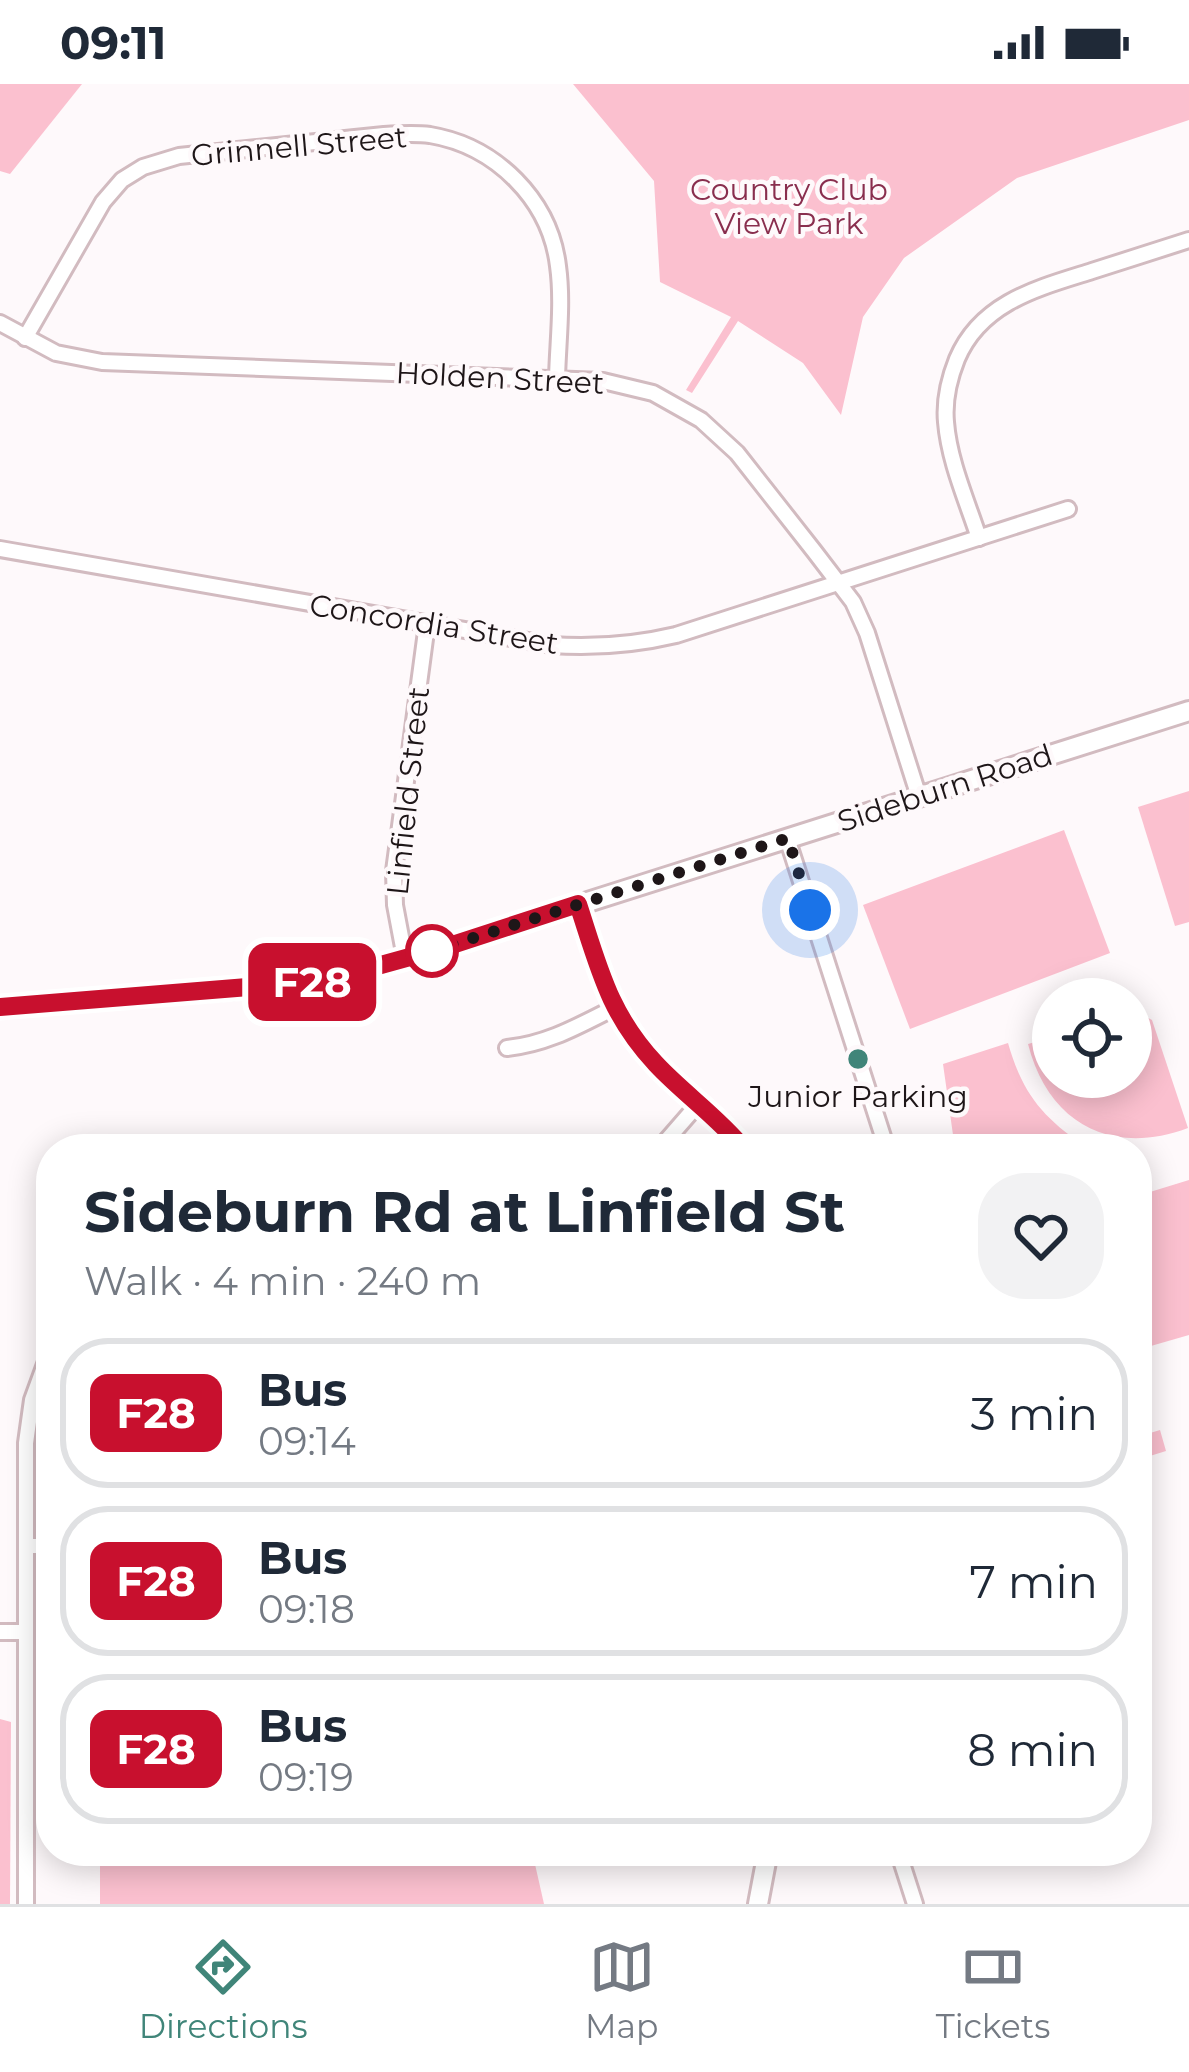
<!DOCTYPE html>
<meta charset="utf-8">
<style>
:root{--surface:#fff;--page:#f2f2f3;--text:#1f2937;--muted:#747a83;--line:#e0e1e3;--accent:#408579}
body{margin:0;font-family:Montserrat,sans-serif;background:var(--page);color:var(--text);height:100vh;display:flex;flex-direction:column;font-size:45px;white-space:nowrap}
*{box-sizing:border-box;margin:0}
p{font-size:39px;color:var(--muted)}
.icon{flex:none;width:66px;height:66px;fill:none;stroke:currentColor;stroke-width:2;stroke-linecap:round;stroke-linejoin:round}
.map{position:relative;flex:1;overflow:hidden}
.drawer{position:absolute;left:36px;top:1050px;width:1116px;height:732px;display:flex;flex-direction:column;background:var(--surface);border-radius:48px;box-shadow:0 6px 30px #0003}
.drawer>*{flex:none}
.badge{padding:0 24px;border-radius:18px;font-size:42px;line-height:78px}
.tools{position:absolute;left:1032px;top:894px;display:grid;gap:24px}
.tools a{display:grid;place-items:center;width:120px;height:120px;border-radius:50%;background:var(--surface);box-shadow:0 6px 30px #0003;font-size:60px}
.you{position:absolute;width:60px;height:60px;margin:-30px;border:9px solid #fff;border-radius:50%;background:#1a73e8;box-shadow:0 0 0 18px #1a73e833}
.map>.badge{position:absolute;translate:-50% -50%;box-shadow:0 0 0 6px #fff}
.round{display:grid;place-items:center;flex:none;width:126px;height:126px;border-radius:48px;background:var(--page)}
.head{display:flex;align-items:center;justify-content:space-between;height:204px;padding:0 48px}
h1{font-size:57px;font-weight:700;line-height:90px}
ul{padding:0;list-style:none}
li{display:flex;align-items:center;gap:36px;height:150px;margin:0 24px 18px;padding:0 24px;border:6px solid var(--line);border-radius:48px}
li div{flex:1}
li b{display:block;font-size:45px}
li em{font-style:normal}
li .badge{min-width:132px;font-weight:700;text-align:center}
.status{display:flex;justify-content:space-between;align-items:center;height:84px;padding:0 60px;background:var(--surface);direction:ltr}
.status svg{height:33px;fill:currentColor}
.tabs{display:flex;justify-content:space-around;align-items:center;height:168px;border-top:3px solid var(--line);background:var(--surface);font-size:33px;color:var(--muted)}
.tabs a{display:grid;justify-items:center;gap:6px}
.tabs .selected{color:var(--accent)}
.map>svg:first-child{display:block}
.green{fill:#fbc0cf}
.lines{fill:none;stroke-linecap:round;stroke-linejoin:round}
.street-casing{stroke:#d2bbc0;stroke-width:20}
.secondary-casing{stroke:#d2bbc0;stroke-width:24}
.street{stroke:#fff;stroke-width:14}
.secondary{stroke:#fff;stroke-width:18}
.line-casing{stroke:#fff;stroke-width:27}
.line{stroke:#c8102e;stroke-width:18}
.walk{stroke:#1e1618;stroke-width:12;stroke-dasharray:0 21.6}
.stop-dot{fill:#fff;stroke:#c8102e;stroke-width:6}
.poi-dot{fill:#408579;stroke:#fef9fb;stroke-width:4.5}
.labels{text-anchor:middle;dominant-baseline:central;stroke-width:9;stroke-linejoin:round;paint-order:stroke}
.street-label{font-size:30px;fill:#1e1618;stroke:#fef9fb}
.park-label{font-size:30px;fill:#892e4e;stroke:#fef9fb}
.poi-label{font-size:30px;fill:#1e1618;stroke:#fef9fb}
</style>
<div class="status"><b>09:11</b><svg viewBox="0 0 49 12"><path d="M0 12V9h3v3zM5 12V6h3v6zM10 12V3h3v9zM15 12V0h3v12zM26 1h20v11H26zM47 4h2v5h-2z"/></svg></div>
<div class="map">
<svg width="1189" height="1820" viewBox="0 0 1189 1820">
<rect width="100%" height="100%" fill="#fef9fb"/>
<!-- green -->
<g class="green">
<polygon points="0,0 82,0 10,90 0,87"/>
<polygon points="573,0 1189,0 1189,36 1017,94 904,174 863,233 841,331 803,279 738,237 692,309 686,306 731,233 660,198 654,97"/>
<polygon points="1189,707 1189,838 1175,842 1138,723"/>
<polygon points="1064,746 1110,869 910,945 863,821"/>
<path d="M1137,928L1152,936L1188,1044C1111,1073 1048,1039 1028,960L1053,953V993H1131V929Z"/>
<path d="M1008,959C1022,1008 1041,1032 1083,1061L1073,1065H955L943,980Z"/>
<polygon points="1189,1096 1189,1251 1137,1266 1137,1112"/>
<polygon points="1160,1346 1166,1367 1137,1376 1137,1353"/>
<polygon points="0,1635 11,1638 10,1820 0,1820"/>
<polygon points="100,1767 532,1767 544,1820 100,1820"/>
</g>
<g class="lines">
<defs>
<g id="street">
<polyline points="0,239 56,269 102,278 603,297 653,309 701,336 737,369 814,467 853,518 867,549 919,713"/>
<path d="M25,254L103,118L122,96L143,83L179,72L384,51C399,50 415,49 430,51C496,62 550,116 558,182C563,218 558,257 557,294"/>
<path d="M979,454C967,417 949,377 946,338C944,316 949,295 957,275C981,218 1038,204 1092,187C1124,177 1157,166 1189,156"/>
<path d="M0,465L551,561C594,564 634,561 676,551L1068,425"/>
<polyline points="787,754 887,1065"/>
<polyline points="405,874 395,821 394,787 427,540"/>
<path d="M507,964C547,960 578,942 614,924"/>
<polyline points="659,1065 699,1019"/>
<polyline points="26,1462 51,1462"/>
<polyline points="0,1548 26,1548"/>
<polyline points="898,1767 915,1820"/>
<polyline points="26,1820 26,1359 32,1316 51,1264"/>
</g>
<g id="secondary">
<path d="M579,820C598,884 609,930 656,980C684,1010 719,1033 745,1065"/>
<polyline points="0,923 302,900 344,892 446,863 1189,627"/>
<polyline points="758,1820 768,1767"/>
</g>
</defs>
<!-- street casing -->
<use href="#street" class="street-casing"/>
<!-- secondary casing -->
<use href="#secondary" class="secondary-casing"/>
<!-- street -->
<use href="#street" class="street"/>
<!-- secondary -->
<use href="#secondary" class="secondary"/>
</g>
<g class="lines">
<defs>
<path id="line" d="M0,923L323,897L446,863L578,820C599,884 609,930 656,980C684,1010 718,1033 744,1065"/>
</defs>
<!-- line casing -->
<use href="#line" class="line-casing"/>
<!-- line -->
<use href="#line" class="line"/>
<!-- walk -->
<polyline class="walk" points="432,867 788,754 810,826"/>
</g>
<!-- markers -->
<circle class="stop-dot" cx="432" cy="867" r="24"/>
<circle class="poi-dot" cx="858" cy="975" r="12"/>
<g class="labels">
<!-- street labels -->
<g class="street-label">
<text transform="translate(299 62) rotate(-5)">Grinnell Street</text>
<text transform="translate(500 294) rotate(3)">Holden Street</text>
<text transform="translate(434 540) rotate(9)">Concordia Street</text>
<text transform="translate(945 704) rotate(-18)">Sideburn Road</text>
<text transform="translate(408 707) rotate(-84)">Linfield Street</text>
</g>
<!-- park labels -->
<g class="park-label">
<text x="789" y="105">Country Club<tspan x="789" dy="34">View Park</tspan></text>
</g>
<!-- poi labels -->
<g class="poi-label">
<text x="858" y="1012">Junior Parking</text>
</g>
</g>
</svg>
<div class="tools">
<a><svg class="icon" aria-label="locate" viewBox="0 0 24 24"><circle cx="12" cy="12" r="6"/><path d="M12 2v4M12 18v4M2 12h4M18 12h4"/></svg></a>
</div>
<div class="you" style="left:810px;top:826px"></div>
<b class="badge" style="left:312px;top:898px;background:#c8102e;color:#fff">F28</b>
<section class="drawer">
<div class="head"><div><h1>Sideburn Rd at Linfield St</h1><p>Walk · 4 min · 240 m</p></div><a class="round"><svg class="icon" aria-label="heart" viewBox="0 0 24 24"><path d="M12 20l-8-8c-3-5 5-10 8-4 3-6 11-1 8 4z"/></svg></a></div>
<ul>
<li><span class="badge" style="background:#c8102e;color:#fff">F28</span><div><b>Bus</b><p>09:14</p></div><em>3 min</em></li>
<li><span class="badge" style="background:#c8102e;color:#fff">F28</span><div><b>Bus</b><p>09:18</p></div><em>7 min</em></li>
<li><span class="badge" style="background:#c8102e;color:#fff">F28</span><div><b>Bus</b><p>09:19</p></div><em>8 min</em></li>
</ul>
</section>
</div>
<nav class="tabs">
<a class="selected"><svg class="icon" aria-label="directions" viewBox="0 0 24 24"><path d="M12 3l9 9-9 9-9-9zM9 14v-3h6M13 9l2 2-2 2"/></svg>Directions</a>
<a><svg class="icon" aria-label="map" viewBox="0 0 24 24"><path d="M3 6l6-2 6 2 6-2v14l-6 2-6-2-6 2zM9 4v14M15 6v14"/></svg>Map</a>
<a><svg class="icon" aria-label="tickets" viewBox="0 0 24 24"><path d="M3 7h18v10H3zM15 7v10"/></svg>Tickets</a>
</nav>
